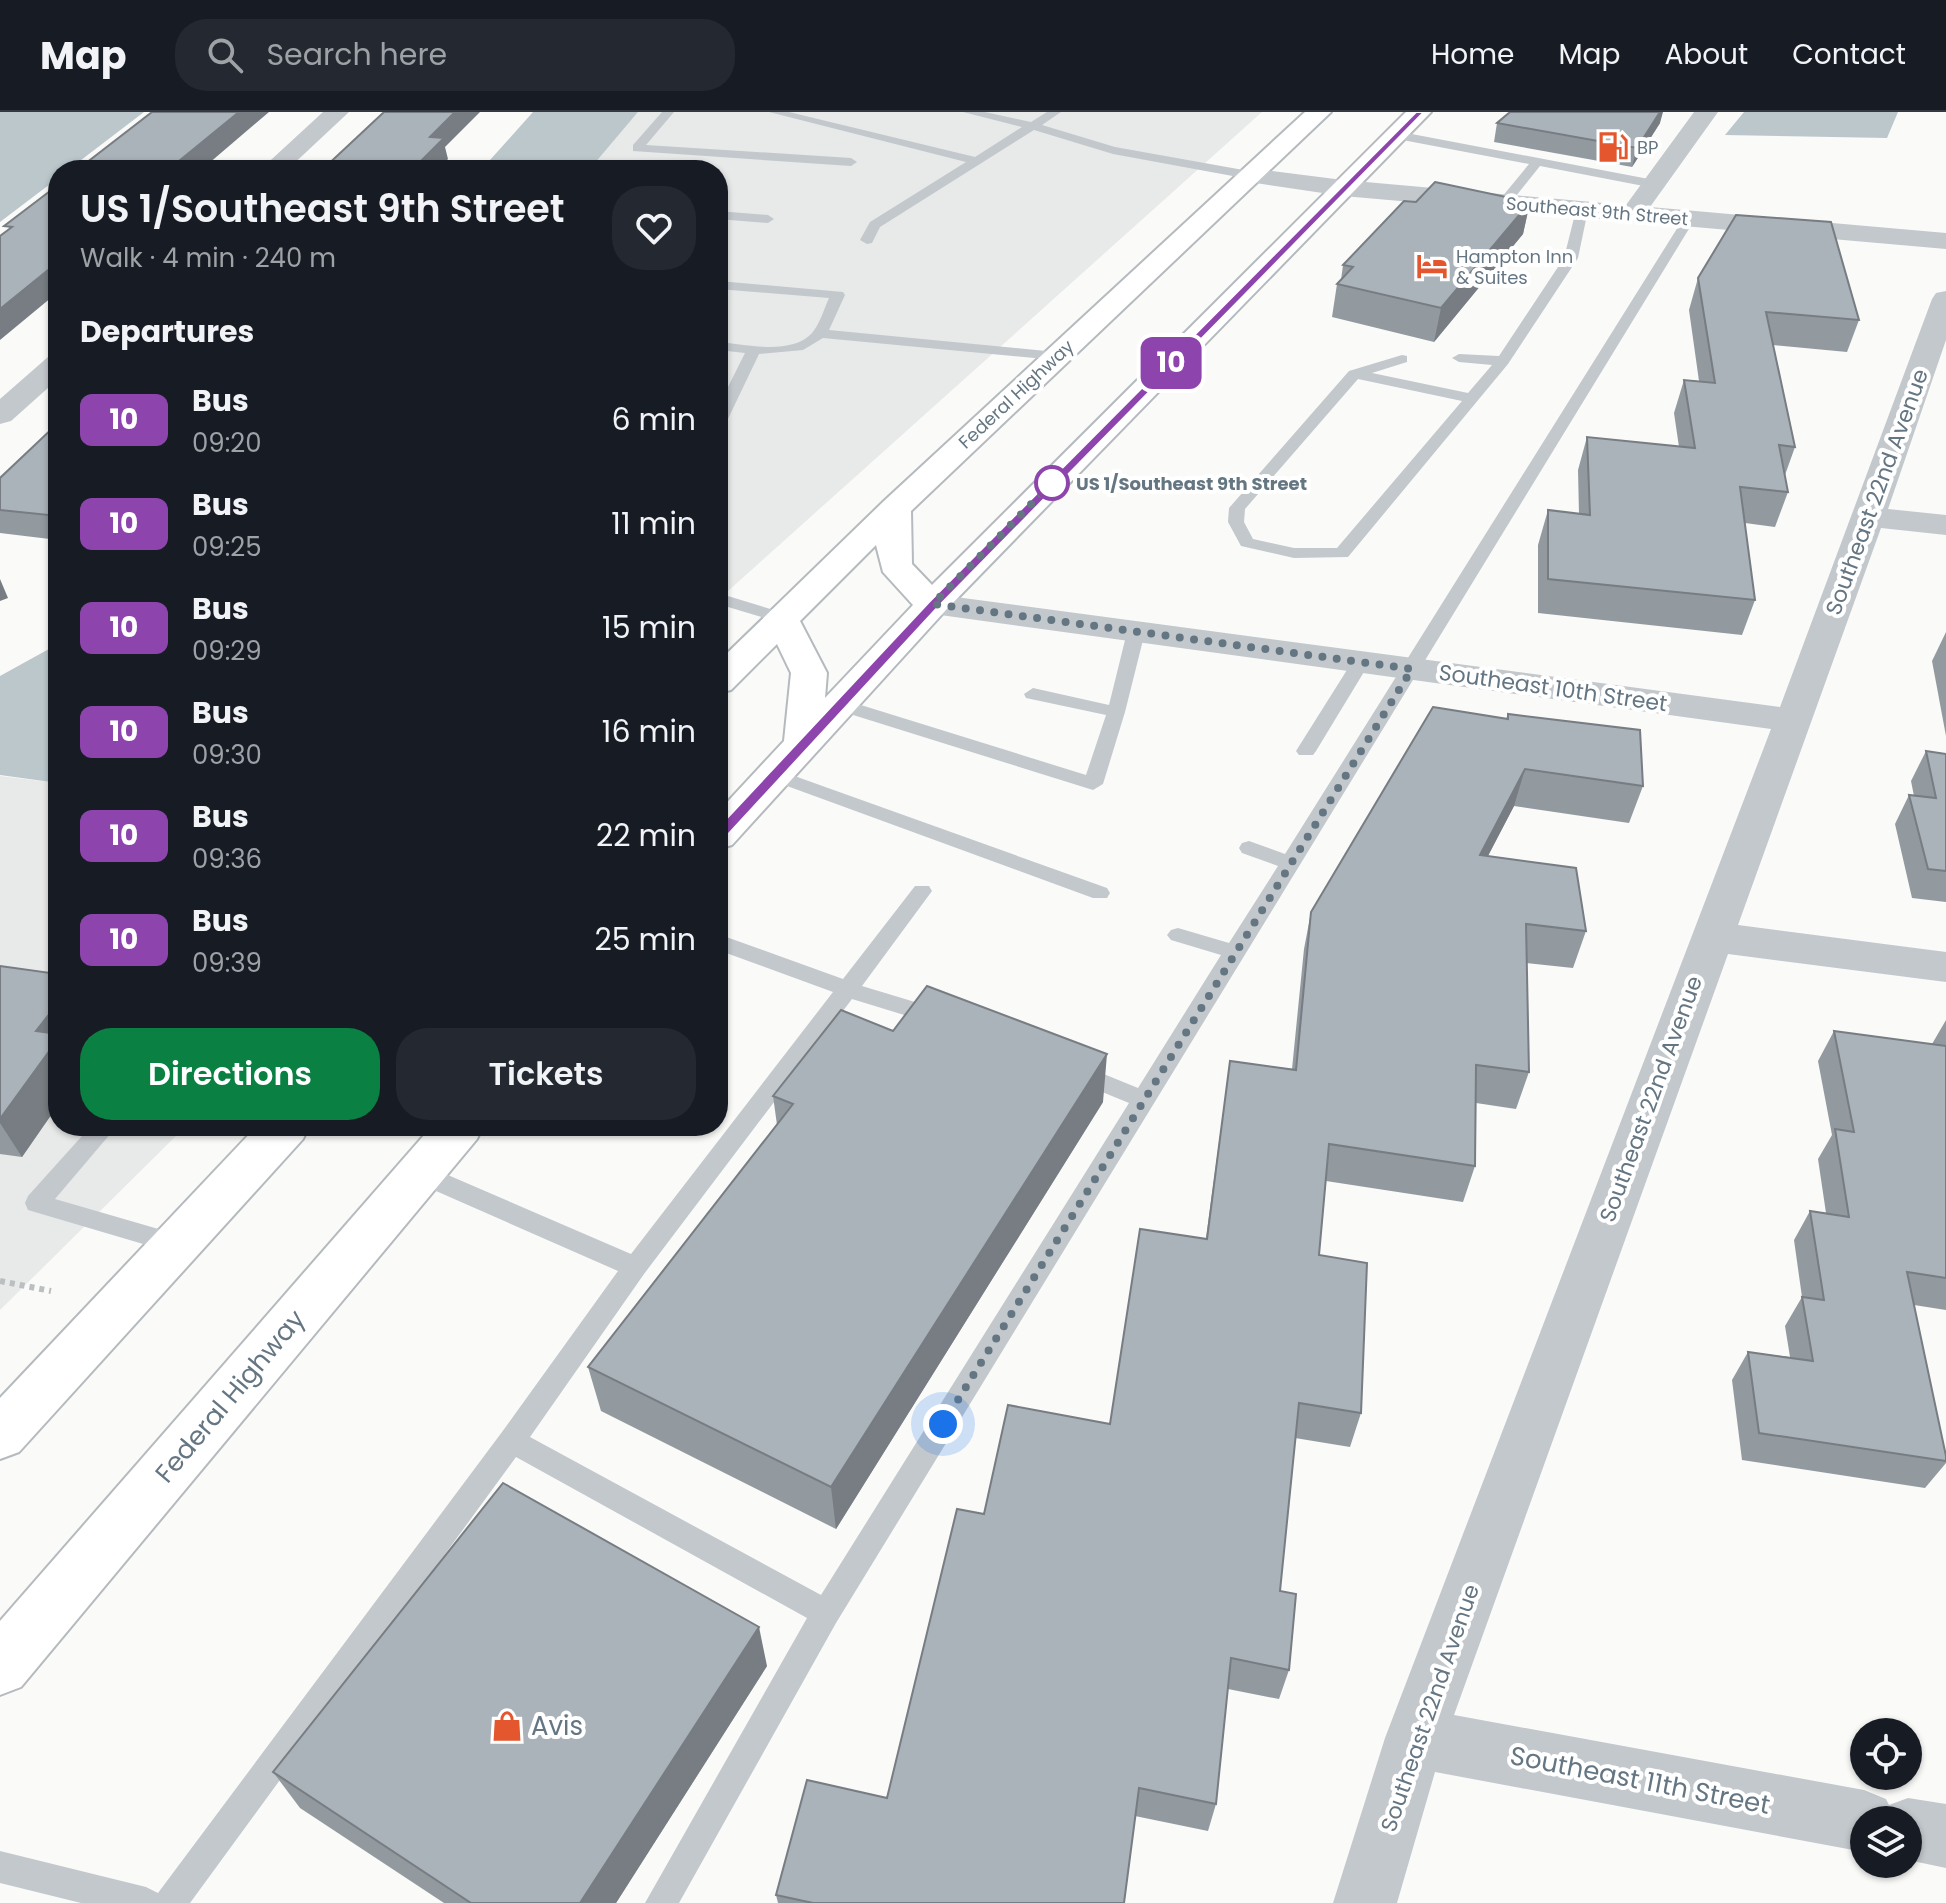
<!DOCTYPE html>
<meta charset="utf-8">
<style>
:root{--surface:#171b24;--page:#242831;--text:#f1f3f6;--muted:#9ea1a6;--line:#363941;--accent:#0b8043}
body{margin:0;font-family:Poppins,sans-serif;background:var(--page);color:var(--text);height:100vh;display:flex;flex-direction:column;font-size:30px;white-space:nowrap}
*{box-sizing:border-box;margin:0}
p{font-size:26px;color:var(--muted)}
.icon{flex:none;width:44px;height:44px;fill:none;stroke:currentColor;stroke-width:2;stroke-linecap:round;stroke-linejoin:round}
.map{position:relative;flex:1;overflow:hidden}
.side{position:absolute;left:48px;top:48px;width:680px;height:976px;display:flex;flex-direction:column;background:var(--surface);border-radius:32px;box-shadow:0 2px 6px #0004}
.side>*{flex:none}
.badge{padding:0 16px;border-radius:12px;font-size:28px;line-height:52px}
.controls{position:absolute;left:1850px;top:1606px;display:grid;gap:16px}
.controls a{display:grid;place-items:center;width:72px;height:72px;border-radius:50%;background:var(--surface);box-shadow:0 2px 6px #0004;font-size:40px}
.you{position:absolute;width:40px;height:40px;margin:-20px;border:6px solid #fff;border-radius:50%;background:#1a73e8;box-shadow:0 0 0 12px #1a73e833}
.map>.badge{position:absolute;translate:-50% -50%;box-shadow:0 0 0 4px #fff}
h2{padding:0 32px;font-size:30px;line-height:72px}
.round{display:grid;place-items:center;flex:none;width:84px;height:84px;border-radius:32px;background:var(--page)}
.summary{display:flex;align-items:center;justify-content:space-between;height:136px;padding:0 32px}
h1{font-size:38px;font-weight:600;line-height:60px}
.action{display:flex;gap:16px;margin-top:auto;padding:16px 32px}
.action a{flex:1;height:92px;border-radius:32px;background:var(--accent);color:#fff;font-size:32px;font-weight:600;line-height:92px;text-align:center}
.action a+a{background:var(--page);color:var(--text)}
ul{padding:0;list-style:none}
li{display:flex;align-items:center;gap:24px;height:104px;padding:0 32px}
li div{flex:1}
li b{display:block;font-size:30px}
li em{font-style:normal}
li .badge{min-width:88px;font-weight:700;text-align:center}
header{display:flex;align-items:center;gap:48px;box-sizing:border-box;height:112px;padding:0 40px;background:var(--surface);border-bottom:2px solid var(--line)}
header strong{font-size:38px}
nav{display:flex;gap:44px;margin-inline-start:auto;font-size:28px}
.search{width:560px;height:72px;background:var(--page);display:flex;align-items:center;gap:20px;box-sizing:border-box;padding:0 28px;border-radius:32px;color:var(--muted);font-size:30px}
.map>svg:first-child{display:block}
.built{fill:#e8e9e9}
.water{fill:#bbc7cb}
.lines{fill:none;stroke-linecap:round;stroke-linejoin:round}
.primary-casing{stroke:#b5babe;stroke-width:4}
.path{stroke:#bbbfc2;stroke-width:6;stroke-dasharray:5 5;stroke-linecap:butt}
.service{fill:#c3c8cc;fill-rule:evenodd}
.minor{fill:#c3c8cc;fill-rule:evenodd}
.primary{fill:#fff;fill-rule:evenodd}
.wall{fill:#929a9f}
.shaded-wall{fill:#777d82}
.building{fill:#aab3b9;stroke:#777d82;stroke-width:2}
.line{fill:#8e44ad;stroke:#fff;stroke-width:2}
.walk{stroke:#657683;stroke-width:8;stroke-dasharray:0 14.4}
.stop-dot{fill:#fff;stroke:#8e44ad;stroke-width:4}
.labels{text-anchor:middle;dominant-baseline:central;stroke-width:8;stroke-linejoin:round;paint-order:stroke}
.far-poi-label{font-size:18px;fill:#657683;stroke:#fff;text-anchor:start}
.far-street-label{font-size:18px;fill:#657683;stroke:#fff}
.far-stop-label{font-size:18px;font-weight:bold;fill:#657683;stroke:#fff;text-anchor:start}
.street-label{font-size:22px;fill:#657683;stroke:#fff}
.near-street-label{font-size:26px;fill:#657683;stroke:#fff}
.near-poi-label{font-size:26px;fill:#657683;stroke:#fff;text-anchor:start}
</style>
<header>
<strong>Map</strong>
<div class="search"><svg class="icon" aria-label="search" viewBox="0 0 24 24"><circle cx="10" cy="10" r="6"/><path d="M15 15l6 6"/></svg>Search here</div>
<nav><a>Home</a><a>Map</a><a>About</a><a>Contact</a></nav>
</header>
<div class="map">
<svg width="1946" height="1791" viewBox="0 0 1946 1791">
<rect width="100%" height="100%" fill="#fafaf8"/>
<!-- built -->
<g class="built">
<polygon points="638,0 1262,0 718,488 718,58 589,58"/>
<polygon points="0,664 58,671 58,1014 186,1014 0,1198"/>
</g>
<!-- water -->
<g class="water">
<polygon points="0,0 144,0 68,58 58,58 58,66 0,110"/>
<polygon points="533,0 638,0 589,58 481,58"/>
<polygon points="1744,0 1898,0 1887,26 1725,23"/>
<polygon points="58,532 58,671 0,663 0,564"/>
</g>
<g class="lines">
<defs>
<g id="primary">
<path d="M1305,0H1331L911,399L912,452L932,473L1406,0H1431L945,499L732,733L718,737V700L784,629L791,561L777,532L731,578L718,581V550L884,389ZM876,433L883,460L913,493L825,586L827,561L800,509Z"/>
<polygon points="257,1014 309,1014 303,1027 19,1340 0,1347 0,1286"/>
<polygon points="432,1014 483,1014 477,1027 21,1575 0,1583 0,1509"/>
</g>
</defs>
<!-- primary casing -->
<use href="#primary" class="primary-casing"/>
<!-- path -->
<polyline class="path" points="0,1169 51,1179"/>
<!-- service -->
<g class="service">
<polygon points="662,0 674,0 646,33 851,46 857,50 851,54 633,39 633,33"/>
<polygon points="769,0 789,0 975,45 1022,15 963,0 985,0 1031,10 1047,0 1061,0 1042,13 1115,35 1249,59 1255,63 1249,67 1113,42 1034,18 880,115 872,131 867,132 860,128 870,110 966,50"/>
<polygon points="1396,19 1654,68 1660,72 1654,76 1540,54 1508,94 1503,95 1497,91 1529,52 1392,26 1392,20"/>
<path d="M1582,94L1588,98L1578,146L1508,252L1348,445L1294,446L1241,434L1228,410L1229,396L1349,259L1402,243L1407,244V250L1372,261L1468,281L1492,253L1459,250L1452,246L1459,242L1499,244L1564,146L1576,98ZM1358,267L1462,289L1337,436H1294L1253,427L1244,410L1245,397Z"/>
<polygon points="718,99 768,103 774,107 768,111 718,107"/>
<polygon points="1689,103 1695,107 836,1511 679,1791 645,1791 807,1506 516,1345 190,1791 81,1791 0,1771 0,1739 146,1775 158,1781 502,1320 618,1159 411,1068 407,1061 411,1054 419,1052 427,1054 631,1142 833,880 718,838 718,822 843,867 915,774 929,774 932,779 862,874 948,900 951,906 948,912 940,914 852,887 644,1162 530,1325 821,1483 1129,991 1068,966 1065,960 1068,954 1076,951 1084,954 1138,976 1221,843 1171,828 1167,823 1171,818 1178,816 1229,831 1278,754 1242,741 1239,736 1242,731 1249,729 1285,742 1683,107"/>
<path d="M718,169L843,180L845,183L829,218L1056,240L1063,244L1056,248L823,226L803,238L759,242L726,311L718,316V295L745,241L718,238V230C745,232 791,244 812,221C820,212 824,197 829,186L718,177Z"/>
<polygon points="718,481 787,502 790,506 781,511 718,492"/>
<polygon points="1136,515 1145,520 1125,600 1103,672 1093,678 834,597 832,593 841,587 848,589 1086,663 1106,603 1026,586 1024,582 1033,576 1109,593 1127,520"/>
<polygon points="1361,545 1370,550 1316,639 1313,643 1299,643 1296,639 1352,550"/>
<polygon points="775,657 1107,776 1110,781 1107,786 1093,786 768,667 765,663"/>
<polygon points="91,1014 117,1014 55,1087 186,1125 189,1132 186,1139 177,1142 28,1098 25,1091 28,1084"/>
</g>
<!-- minor -->
<g class="minor">
<polygon points="323,0 349,0 287,58 260,58"/>
<polygon points="1694,0 1718,0 1650,95 1946,121 1946,137 1343,84 1249,70 1240,68 1237,63 1240,58 1249,56 1343,68 1626,93"/>
<polygon points="1946,179 1946,228 1888,397 1946,403 1946,423 1881,416 1738,813 1946,840 1946,870 1728,842 1454,1603 1864,1678 1886,1687 1889,1693 1908,1686 1946,1692 1946,1756 1908,1748 1908,1708 1864,1708 1864,1740 1435,1660 1397,1791 1333,1791 1385,1626 1771,617 933,502 921,499 916,492 921,485 933,482 1780,595 1932,187 1936,181"/>
<polygon points="58,242 58,267 11,309 0,312 0,287 48,245"/>
</g>
<!-- primary -->
<use href="#primary" class="primary"/>
</g>
<!-- wall -->
<g class="wall">
<polygon points="1497,11 1660,11 1632,55 1494,30"/>
<polygon points="1416,90 1530,90 1523,122 1434,230 1332,205 1337,172 1341,168 1343,153"/>
<polygon points="1698,166 1859,208 1847,240 1773,233 1795,335 1785,363 1788,380 1775,415 1745,411 1755,488 1742,523 1538,501 1538,433 1548,398 1579,402 1578,358 1587,325 1679,335 1674,301 1684,268 1699,269 1689,198"/>
<polygon points="58,311 58,428 0,421 0,366"/>
<polygon points="1946,520 1946,624 1932,549"/>
<polygon points="1508,602 1643,674 1629,711 1514,694 1488,744 1586,819 1573,856 1526,851 1529,960 1516,997 1476,991 1475,1054 1463,1090 1326,1069 1319,1143 1361,1301 1350,1335 1295,1326 1280,1479 1289,1558 1279,1587 1228,1577 1216,1692 1208,1719 1135,1704 1124,1791 778,1791 776,1783 887,1686 984,1402 1110,1312 1206,1126 1230,949 1292,957 1304,837 1311,800 1506,607"/>
<polygon points="1926,639 1946,642 1946,790 1912,786 1895,712 1909,683 1914,684 1911,669"/>
<polygon points="0,854 58,862 58,993 22,1045 0,1042"/>
<polygon points="1946,908 1946,1198 1914,1193 1946,1344 1946,1351 1925,1376 1742,1348 1732,1268 1748,1240 1790,1245 1785,1214 1802,1185 1794,1128 1810,1099 1826,1101 1818,1047 1832,1023 1818,949 1834,919 1932,932"/>
<polygon points="893,919 1103,990 836,1417 601,1299 588,1255 777,1013 773,984"/>
<polygon points="767,1554 616,1791 444,1791 300,1696 273,1660"/>
</g>
<!-- shaded-wall -->
<g class="shaded-wall">
<polygon points="239,0 269,0 201,58 168,58"/>
<polygon points="455,0 480,0 445,35 448,47 438,58 412,58 430,25"/>
<polygon points="1660,0 1663,0 1660,11 1632,55 1637,36"/>
<polygon points="1530,90 1523,122 1434,230 1441,196"/>
<polygon points="58,150 58,180 0,228 0,197"/>
<polygon points="0,467 8,486 0,489"/>
<polygon points="1525,657 1514,694 1469,780 1480,743"/>
<polygon points="58,891 58,993 22,1045 0,1011 0,1007 36,919"/>
<polygon points="1107,942 1103,990 836,1417 831,1375"/>
<polygon points="759,1515 767,1554 616,1791 580,1791"/>
</g>
<!-- building -->
<g class="building">
<polygon points="152,0 239,0 168,58 77,58"/>
<polygon points="384,0 455,0 430,25 444,26 412,58 322,58"/>
<polygon points="1510,0 1660,0 1637,36 1497,11"/>
<polygon points="1435,70 1530,90 1441,196 1337,172 1353,155 1343,153 1404,89 1416,90"/>
<polygon points="58,73 58,150 0,197 0,124 12,115 4,114"/>
<polygon points="1736,103 1831,110 1859,208 1766,200 1795,335 1779,333 1788,380 1740,375 1755,488 1548,467 1548,398 1590,403 1587,325 1695,336 1684,268 1715,271 1698,166"/>
<polygon points="58,311 58,404 0,398 0,366"/>
<polygon points="1433,595 1508,607 1508,602 1640,618 1643,674 1525,657 1480,743 1576,756 1586,819 1526,812 1529,960 1476,953 1475,1054 1329,1032 1319,1143 1367,1151 1361,1301 1299,1291 1280,1479 1296,1482 1289,1558 1231,1546 1216,1692 1139,1676 1124,1791 813,1791 776,1783 807,1668 887,1686 957,1397 984,1402 1008,1293 1110,1312 1140,1117 1207,1127 1230,949 1296,958 1311,800"/>
<polygon points="1926,639 1946,642 1946,759 1928,757 1909,683 1936,686"/>
<polygon points="0,854 58,862 58,891 36,919 58,922 58,927 0,1007"/>
<polygon points="927,874 1107,942 831,1375 588,1255 793,992 773,984 841,898 893,919"/>
<polygon points="1834,919 1946,934 1946,1166 1907,1160 1946,1344 1946,1349 1759,1321 1748,1240 1813,1249 1802,1185 1824,1188 1810,1099 1849,1105 1835,1017 1854,1020"/>
<polygon points="503,1371 759,1515 580,1791 471,1791 273,1660"/>
</g>
<!-- line -->
<polygon class="line" points="1416,0 1424,0 938,495 723,728 713,728 713,721 929,490"/>
<g class="lines">
<!-- walk -->
<polyline class="walk" points="943,1312 1412,557 933,492 1052,371"/>
</g>
<!-- icons -->
<defs>
<symbol id="fuel-bare" viewBox="-9 -9 18 18"><path d="M-5.5-6h7V0h2V4h1.3V-2.5L3-4.5l.8-.8L6-3V5H2.5V1h-1V6h-7ZM-4.2-4.7v3.2H.2V-4.7Z" fill="#e4572e" stroke="#fff" stroke-width="2.5" paint-order="stroke"/></symbol>
<symbol id="hotel-bare" viewBox="-9 -9 18 18"><path d="M-6-4.5h1.5V1H6V5H4.5V3h-9V5H-6ZM-4 0a1.8 1.8 0 1 1 3.6 0ZM.5 0V-2.5h3Q6-2.5 6 0Z" fill="#e4572e" stroke="#fff" stroke-width="2.5" paint-order="stroke"/></symbol>
<symbol id="shop-bare" viewBox="-9 -9 18 18"><path d="M-5-2.5h2.3a2.7 3.5 0 0 1 5.4 0H5L5.5 6h-11ZM-1.5-2.5h3a1.5 2.3 0 0 0-3 0Z" fill="#e4572e" stroke="#fff" stroke-width="2.5" paint-order="stroke"/></symbol>
</defs>
<g fill-rule="evenodd">
<use href="#fuel-bare" x="1591" y="13" width="44" height="44"/>
<use href="#hotel-bare" x="1410" y="132" width="44" height="44"/>
<use href="#shop-bare" x="485" y="1592" width="44" height="44"/>
</g>
<!-- markers -->
<circle class="stop-dot" cx="1052" cy="371" r="16"/>
<g class="labels">
<!-- far-poi labels -->
<g class="far-poi-label">
<text x="1637" y="35">BP</text>
<text x="1456" y="144">Hampton Inn<tspan x="1456" dy="21">&amp; Suites</tspan></text>
</g>
<!-- far-street labels -->
<g class="far-street-label">
<text transform="translate(1597 99) rotate(5)">Southeast 9th Street</text>
<text transform="translate(1016 282) rotate(-43)">Federal Highway</text>
</g>
<!-- far-stop labels -->
<g class="far-stop-label">
<text x="1076" y="371">US 1/Southeast 9th Street</text>
</g>
<!-- street labels -->
<g class="street-label">
<text transform="translate(1877 380) rotate(-70)">Southeast 22nd Avenue</text>
<text transform="translate(1553 576) rotate(8)">Southeast 10th Street</text>
<text transform="translate(1651 987) rotate(-70)">Southeast 22nd Avenue</text>
<text transform="translate(1430 1596) rotate(-71)">Southeast 22nd Avenue</text>
</g>
<!-- near-street labels -->
<g class="near-street-label">
<text transform="translate(230 1284) rotate(-50)">Federal Highway</text>
<text transform="translate(1640 1668) rotate(11)">Southeast 11th Street</text>
</g>
<!-- near-poi labels -->
<g class="near-poi-label">
<text x="531" y="1614">Avis</text>
</g>
</g>
</svg>
<div class="controls">
<a><svg class="icon" aria-label="locate" viewBox="0 0 24 24"><circle cx="12" cy="12" r="6"/><path d="M12 2v4M12 18v4M2 12h4M18 12h4"/></svg></a>
<a><svg class="icon" aria-label="layers" viewBox="0 0 24 24"><path d="M12 4l9 5-9 5-9-5zM3 14l9 5 9-5"/></svg></a>
</div>
<div class="you" style="left:943px;top:1312px"></div>
<b class="badge" style="left:1171px;top:251px;background:#8e44ad;color:#fff">10</b>
<section class="side">
<div class="summary"><div><h1>US 1/Southeast 9th Street</h1><p>Walk · 4 min · 240 m</p></div><a class="round"><svg class="icon" aria-label="heart" viewBox="0 0 24 24"><path d="M12 20l-8-8c-3-5 5-10 8-4 3-6 11-1 8 4z"/></svg></a></div>
<h2>Departures</h2>
<ul>
<li><span class="badge" style="background:#8e44ad;color:#fff">10</span><div><b>Bus</b><p>09:20</p></div><em>6 min</em></li>
<li><span class="badge" style="background:#8e44ad;color:#fff">10</span><div><b>Bus</b><p>09:25</p></div><em>11 min</em></li>
<li><span class="badge" style="background:#8e44ad;color:#fff">10</span><div><b>Bus</b><p>09:29</p></div><em>15 min</em></li>
<li><span class="badge" style="background:#8e44ad;color:#fff">10</span><div><b>Bus</b><p>09:30</p></div><em>16 min</em></li>
<li><span class="badge" style="background:#8e44ad;color:#fff">10</span><div><b>Bus</b><p>09:36</p></div><em>22 min</em></li>
<li><span class="badge" style="background:#8e44ad;color:#fff">10</span><div><b>Bus</b><p>09:39</p></div><em>25 min</em></li>
</ul>
<div class="action"><a>Directions</a><a>Tickets</a></div>
</section>
</div>
